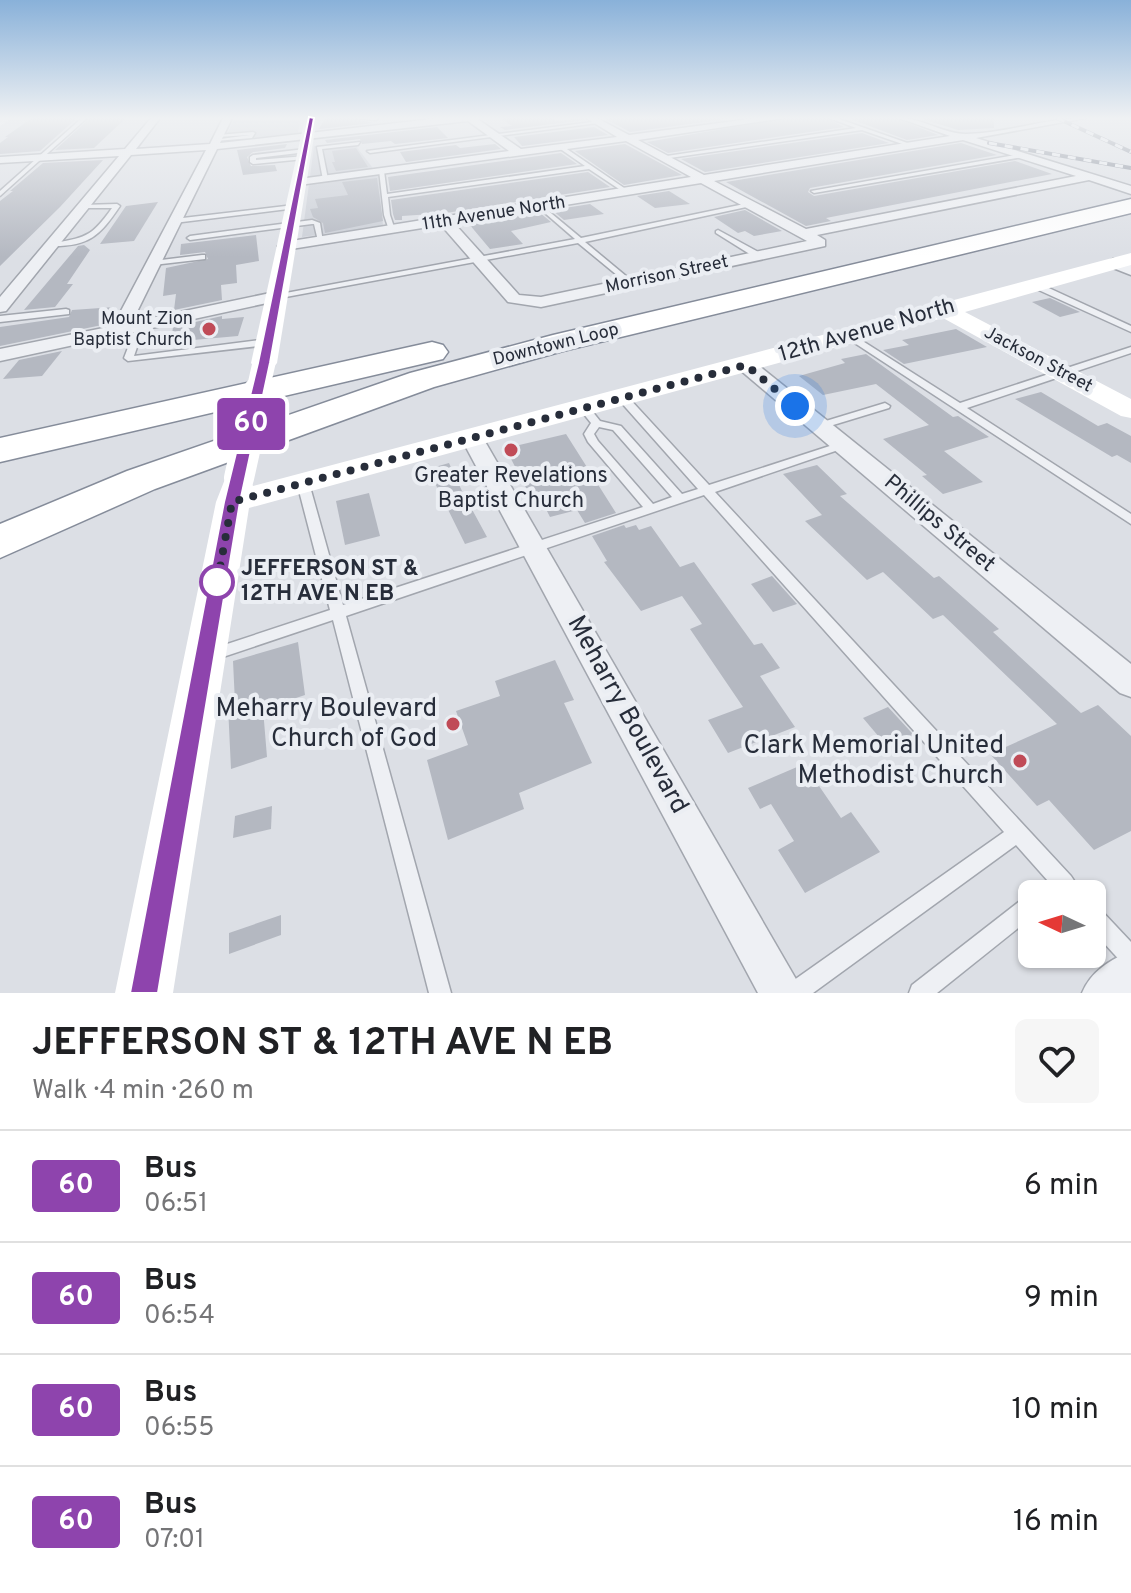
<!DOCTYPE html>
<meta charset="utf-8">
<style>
:root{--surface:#fff;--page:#f6f6f6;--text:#202124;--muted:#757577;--line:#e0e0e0}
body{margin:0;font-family:Overpass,sans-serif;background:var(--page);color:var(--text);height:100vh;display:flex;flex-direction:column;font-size:30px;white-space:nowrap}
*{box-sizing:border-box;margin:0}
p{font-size:26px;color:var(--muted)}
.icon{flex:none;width:44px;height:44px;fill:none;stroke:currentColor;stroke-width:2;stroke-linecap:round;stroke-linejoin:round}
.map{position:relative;height:993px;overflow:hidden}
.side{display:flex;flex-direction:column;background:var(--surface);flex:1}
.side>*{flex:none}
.badge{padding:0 16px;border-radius:6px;font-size:28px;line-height:52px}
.needle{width:52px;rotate:274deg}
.tools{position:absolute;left:1018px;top:880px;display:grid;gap:16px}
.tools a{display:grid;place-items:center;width:88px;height:88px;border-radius:12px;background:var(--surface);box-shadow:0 2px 6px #0004;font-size:40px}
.you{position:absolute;width:40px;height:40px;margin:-20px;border:6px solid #fff;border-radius:50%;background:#1a73e8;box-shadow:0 0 0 12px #1a73e833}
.map>.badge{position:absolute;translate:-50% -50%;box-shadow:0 0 0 4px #fff}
.round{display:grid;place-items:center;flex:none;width:84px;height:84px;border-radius:12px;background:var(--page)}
.head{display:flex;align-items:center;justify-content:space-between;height:136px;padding:0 32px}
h1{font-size:38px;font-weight:700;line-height:60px}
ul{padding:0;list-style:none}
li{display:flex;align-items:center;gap:24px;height:112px;padding:0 32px;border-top:2px solid var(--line)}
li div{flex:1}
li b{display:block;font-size:30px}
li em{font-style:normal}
li .badge{min-width:88px;font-weight:700;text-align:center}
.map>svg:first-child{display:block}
.built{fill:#caced6}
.building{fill:#b4b8c1}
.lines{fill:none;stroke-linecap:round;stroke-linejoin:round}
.lane-casing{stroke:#a2a6ae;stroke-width:3}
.street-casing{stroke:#a2a6ae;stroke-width:3}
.highway-casing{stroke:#858c9a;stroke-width:3}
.lane{fill:#eef0f4;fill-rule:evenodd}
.street{fill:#eef0f4;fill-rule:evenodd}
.secondary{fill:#fff;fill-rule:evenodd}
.highway{fill:#fff;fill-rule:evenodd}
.rail-casing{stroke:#777e8d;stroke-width:4}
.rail{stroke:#ebeef3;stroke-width:3;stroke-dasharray:8;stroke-linecap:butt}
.secondary-bridge-far1{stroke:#fff;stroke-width:23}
.secondary-bridge{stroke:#fff;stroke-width:30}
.line{fill:#8e44ad;stroke:#fff;stroke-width:2}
.walk{stroke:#272d3a;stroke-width:8;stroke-dasharray:0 14.4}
.poi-dot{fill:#c04b57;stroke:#ebeef3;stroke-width:3}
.stop-dot{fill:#fff;stroke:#8e44ad;stroke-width:4}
.labels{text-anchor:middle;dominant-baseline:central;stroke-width:8;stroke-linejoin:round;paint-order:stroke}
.far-street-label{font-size:18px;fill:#272d3a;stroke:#ebeef3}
.far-poi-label{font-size:18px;fill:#272d3a;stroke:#ebeef3;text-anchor:end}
.street-label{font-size:22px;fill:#272d3a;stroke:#ebeef3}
.poi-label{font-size:22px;fill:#272d3a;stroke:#ebeef3}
.stop-label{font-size:22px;font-weight:bold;fill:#272d3a;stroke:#ebeef3;text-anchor:start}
.near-poi-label{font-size:26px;fill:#272d3a;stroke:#ebeef3;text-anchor:end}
.near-street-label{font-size:26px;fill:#272d3a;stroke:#ebeef3}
</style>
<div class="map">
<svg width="1131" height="993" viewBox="0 0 1131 993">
<rect width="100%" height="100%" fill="#dcdfe5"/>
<!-- built -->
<g class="built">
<polygon points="235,118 301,118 297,136 222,144"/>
<polygon points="353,142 378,175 383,226 302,237 314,146"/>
</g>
<!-- building -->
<g class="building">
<polygon points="32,118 77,118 40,151 0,154 0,143 8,137 5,137"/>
<polygon points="90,118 126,118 94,148 55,150"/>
<polygon points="325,118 353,118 373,123 319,129"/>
<polygon points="500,118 552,118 556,121 583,118 584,120 505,130 500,127 512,126"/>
<polygon points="604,118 733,118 630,132"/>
<polygon points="786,118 826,118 844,127 668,153 647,142"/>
<polygon points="848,118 896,118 938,135 907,140"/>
<polygon points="919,118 994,118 994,128 958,130"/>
<polygon points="437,127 448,138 395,144 391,141 362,144 360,139 327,143 325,140"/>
<polygon points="594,127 608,135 522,146 514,137"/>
<polygon points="862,133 889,143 705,172 681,159"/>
<polygon points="961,143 997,155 810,188 808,192 814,196 1015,161 1052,174 826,218 831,221 806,226 726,182"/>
<polygon points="287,144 285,148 253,152 247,157 251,166 275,165 277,171 243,175 237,150"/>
<polygon points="495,144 501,149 406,162 400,152 456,145 460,148"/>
<polygon points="625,144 682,175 624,185 575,151"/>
<polygon points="356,148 368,167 336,171 332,162 335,162 332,151"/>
<polygon points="561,153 577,164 390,191 388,177"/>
<polygon points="103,160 60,207 0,266 0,201 13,191 10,191 43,163"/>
<polygon points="588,172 610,187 446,213 402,216 402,220 395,220 393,214 391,200"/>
<polygon points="377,178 383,221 325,233 323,223 313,217 310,209 318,208 315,199 348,195 342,182"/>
<polygon points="669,191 690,204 655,208 637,196"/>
<polygon points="158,202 134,241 100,244 126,206"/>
<polygon points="590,204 604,214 564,220 552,210"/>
<polygon points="745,210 782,231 754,236 745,231 738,233 714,217"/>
<polygon points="539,212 551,222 511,231 523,244 490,249 469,224"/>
<polygon points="256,235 259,261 236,265 237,283 221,285 222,300 174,310 176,294 163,296 166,268 208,259 205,252 180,255 181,244"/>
<polygon points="84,245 90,250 67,284 73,284 55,307 24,310 78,246"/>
<polygon points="1050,298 1080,312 1060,317 1032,302"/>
<polygon points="115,307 102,325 0,346 0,327 69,317 72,310"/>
<polygon points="222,316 222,319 244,317 238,336 171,342 173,327"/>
<polygon points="956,329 987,347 904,364 883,350 909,345 902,340"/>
<polygon points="62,351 42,376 3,379 19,360"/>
<polygon points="866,354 953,417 958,416 989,437 944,451 983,482 943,494 922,476 927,475 883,439 929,425 876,384 823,395 799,376 845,363 841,359"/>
<polygon points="1041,392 1098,426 1107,423 1131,436 1131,463 1117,455 1112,457 1015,399"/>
<polygon points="566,434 616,513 585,523 577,510 550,517 542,501 534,503 510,457 520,454 515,446"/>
<polygon points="449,463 462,491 487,537 465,544 428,469"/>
<polygon points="817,465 847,494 840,496 934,578 939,576 982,614 999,629 993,632 1081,713 1098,705 1131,736 1131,831 1094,850 1049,800 1037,806 990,754 1057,724 943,615 933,619 883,572 867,580 805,521 822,515 783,474"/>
<polygon points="369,493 380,536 345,545 336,501"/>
<polygon points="624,525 626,528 636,525 639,530 651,526 680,567 694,562 754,645 762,643 780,668 760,676 795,727 728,753 708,720 743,707 690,629 702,624 682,596 641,611 604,562 607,561 592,536"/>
<polygon points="772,576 797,604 773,612 751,584"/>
<polygon points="298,642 305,695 263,709 267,757 231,769 228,706 235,703 233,661"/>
<polygon points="555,660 574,700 564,703 592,763 519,793 524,809 448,840 427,760 468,745 456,711 500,696 495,681"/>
<polygon points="888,707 922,744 896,757 863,718"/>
<polygon points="804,764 841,818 851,812 880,852 805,893 778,850 794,841 771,804 760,809 748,788"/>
<polygon points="272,806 271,829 233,838 235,816"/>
<polygon points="281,915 281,935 229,954 229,933"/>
</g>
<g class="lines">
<defs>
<g id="lane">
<polygon points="82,118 87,118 0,196 0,191"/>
<polygon points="356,118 378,118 378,119 376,120"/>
<polygon points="829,118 836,118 916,146 911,147 862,130 663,159 660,157 856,128"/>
<polygon points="600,121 598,123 370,153 367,151"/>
<polygon points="253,132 255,133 252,138 215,141 213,140 250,135 216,137 218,135"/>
<polygon points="360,142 358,145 322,149 328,179 323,180 317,147"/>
<polygon points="561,145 630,192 625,193 589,169 388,197 390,215 395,230 392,232 389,230 384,215 379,170 384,171 387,194 585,166 559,148"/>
<polygon points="305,149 307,152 256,158 256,160 306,156 304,159 253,164 250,162 250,157 253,155"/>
<polygon points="1021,154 1023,157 814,193 811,191"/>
<polygon points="749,203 751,204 751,206 585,242 632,281 632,285 629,285 578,243 275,299 271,297 275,295 575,239 538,207 538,205 540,204 581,238"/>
<path d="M81,205L117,204L120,206C99,237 88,247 49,246V244C85,237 90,239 112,208H83L80,206Z"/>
<polygon points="294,205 296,206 296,208 174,223 171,221 174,219"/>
<polygon points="312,220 320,223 323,242 318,241 314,224 312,224 190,240 187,238 190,236"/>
<polygon points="718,230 762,254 763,256 756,258 716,233 716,231"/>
<polygon points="202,255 205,255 205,259 153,265 149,263 153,261"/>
<polygon points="1032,283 1038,283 1131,326 1131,332 1032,287"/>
<polygon points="66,309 69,310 69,314 0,322 0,316"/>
<polygon points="141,321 145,324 134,356 268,339 272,342 268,345 128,361 124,358 137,324"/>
<polygon points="850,333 960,403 1131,347 1131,353 967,408 1131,514 1131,524 847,338 847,334"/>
<path d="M623,395L627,396L709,485L839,443H847L848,445L847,447L715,492L1071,876L1083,894H1034L1037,887L1048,881L1016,845L813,993H784L787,985L1004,832L704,495L346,616L451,993H429L333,620L214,660L209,658L206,654L209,650L330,610L297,483L299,480L303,479L309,483L343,605L643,507L588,442L584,434L591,423L579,408L580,406H588L600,421L621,426L682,494L698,489L619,400L618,398ZM599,427L613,430L672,497L653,504L598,441L594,434Z"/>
<polygon points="885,403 890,406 889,408 820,429 815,426 816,424"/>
<polygon points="1032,894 1032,917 937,993 909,993 912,985 1025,897"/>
<polygon points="1092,905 1099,908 1131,942 1131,969 1124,965 1092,930"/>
</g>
<g id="street">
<path d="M151,118H160L136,149L210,144L223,118H232L220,143L441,118H476L521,149L617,137L586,118H597L629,135L757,118H783L638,140L704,175L950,136L899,118C922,118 944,134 966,134C1007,133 1046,118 1086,118L976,138L1131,186V194L1089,180L817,235L825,240V246L541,307L508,302L441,225L285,250L278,246L285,242L691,177L626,141L299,185L293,182L299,179L509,151L468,121L217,149L132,322L275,292L281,294V300L0,361V349L113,326L206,150L131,155L6,311L0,312V297L119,156L0,163V157L125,149ZM963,140L1076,176L806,229L714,181ZM701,183L807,241L541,297L519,295L454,223Z"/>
<polygon points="1113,259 1131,265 1131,275 1108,266 1106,263"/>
<polygon points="746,359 753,361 1131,664 1131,697 1120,693 739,369 737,365 739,361"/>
<polygon points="472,431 483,438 804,993 758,993 461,438"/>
<path d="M1131,951V993H1082C1091,971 1110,960 1131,951Z"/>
</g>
<g id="highway">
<polygon points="1131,199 1131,213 563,351 434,387 155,489 0,558 0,524 127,471 410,373 553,335"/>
<polygon points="432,342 443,345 448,352 443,359 0,462 0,438"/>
</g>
</defs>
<!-- lane casing -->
<use href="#lane" class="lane-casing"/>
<!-- street casing -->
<use href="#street" class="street-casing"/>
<!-- highway casing -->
<use href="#highway" class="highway-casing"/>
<!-- lane -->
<use href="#lane" class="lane"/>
<!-- street -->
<use href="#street" class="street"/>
<!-- secondary -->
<g class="secondary">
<polygon points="0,118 12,118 0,126"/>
<polygon points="305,118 317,118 277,363 273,368 255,368 251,363"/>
<polygon points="1131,253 1131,265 965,312 1131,399 1131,418 1121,416 943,318 249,508 173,993 115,993 216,502 227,474 238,471 249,474 253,486"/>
</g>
<!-- highway -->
<use href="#highway" class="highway"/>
<defs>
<g id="rail">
<polyline points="1057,118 1131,152"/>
<polyline points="989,143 1131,168"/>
</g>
</defs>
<!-- rail casing -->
<use href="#rail" class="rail-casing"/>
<!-- rail -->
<use href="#rail" class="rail"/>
<!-- secondary-bridge-far1 -->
<polyline class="secondary-bridge-far1" points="257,394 264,363"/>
<!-- secondary-bridge -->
<polyline class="secondary-bridge" points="239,478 258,392"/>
</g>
<!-- sky -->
<linearGradient id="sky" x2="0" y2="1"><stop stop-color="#89b1d9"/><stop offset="0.46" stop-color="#eff1f3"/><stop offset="1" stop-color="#eff1f3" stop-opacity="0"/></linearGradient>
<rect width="1131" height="257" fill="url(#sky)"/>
<!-- line -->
<polygon class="line" points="309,117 314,118 270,363 240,502 158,993 130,993 224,502 258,363"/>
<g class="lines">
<!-- walk -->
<polyline class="walk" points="217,582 215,595 232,502 746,365 795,406"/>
</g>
<!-- markers -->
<g class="poi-dot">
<circle cx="209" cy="329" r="8"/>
<circle cx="511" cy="450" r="8"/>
<circle cx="453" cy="724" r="8"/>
<circle cx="1020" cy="761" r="8"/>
</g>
<circle class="stop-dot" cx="217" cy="582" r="16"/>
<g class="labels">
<!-- far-street labels -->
<g class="far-street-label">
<text transform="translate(494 214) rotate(-9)">11th Avenue North</text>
<text transform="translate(667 275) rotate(-12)">Morrison Street</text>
<text transform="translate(556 345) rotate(-14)">Downtown Loop</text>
<text transform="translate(1038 360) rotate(28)">Jackson Street</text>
</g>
<!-- far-poi labels -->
<g class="far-poi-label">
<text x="193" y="319">Mount Zion<tspan x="193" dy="21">Baptist Church</tspan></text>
</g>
<!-- street labels -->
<g class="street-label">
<text transform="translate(867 331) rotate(-16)">12th Avenue North</text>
<text transform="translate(939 524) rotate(40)">Phillips Street</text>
</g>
<!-- poi labels -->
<g class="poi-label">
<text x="511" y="476">Greater Revelations<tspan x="511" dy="25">Baptist Church</tspan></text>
</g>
<!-- stop labels -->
<g class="stop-label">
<text x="241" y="569">JEFFERSON ST &amp;<tspan x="241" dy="25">12TH AVE N EB</tspan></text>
</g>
<!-- near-poi labels -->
<g class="near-poi-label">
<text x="437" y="709">Meharry Boulevard<tspan x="437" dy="30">Church of God</tspan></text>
<text x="1004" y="746">Clark Memorial United<tspan x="1004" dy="30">Methodist Church</tspan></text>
</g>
<!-- near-street labels -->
<g class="near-street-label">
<text transform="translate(627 715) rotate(61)">Meharry Boulevard</text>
</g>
</g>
</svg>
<div class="tools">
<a><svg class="needle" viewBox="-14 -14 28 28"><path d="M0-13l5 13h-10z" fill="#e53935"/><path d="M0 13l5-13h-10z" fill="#757577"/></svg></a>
</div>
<div class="you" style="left:795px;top:406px"></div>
<b class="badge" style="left:251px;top:424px;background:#8e44ad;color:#fff">60</b>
</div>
<section class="side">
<div class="head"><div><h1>JEFFERSON ST &amp; 12TH AVE N EB</h1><p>Walk · 4 min · 260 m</p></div><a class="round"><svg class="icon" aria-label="heart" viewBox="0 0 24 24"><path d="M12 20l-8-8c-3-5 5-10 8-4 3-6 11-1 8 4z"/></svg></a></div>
<ul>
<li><span class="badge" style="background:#8e44ad;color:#fff">60</span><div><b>Bus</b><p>06:51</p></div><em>6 min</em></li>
<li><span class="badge" style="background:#8e44ad;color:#fff">60</span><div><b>Bus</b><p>06:54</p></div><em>9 min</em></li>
<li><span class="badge" style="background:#8e44ad;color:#fff">60</span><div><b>Bus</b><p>06:55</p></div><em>10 min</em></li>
<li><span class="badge" style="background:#8e44ad;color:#fff">60</span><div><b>Bus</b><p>07:01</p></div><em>16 min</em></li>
</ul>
</section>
